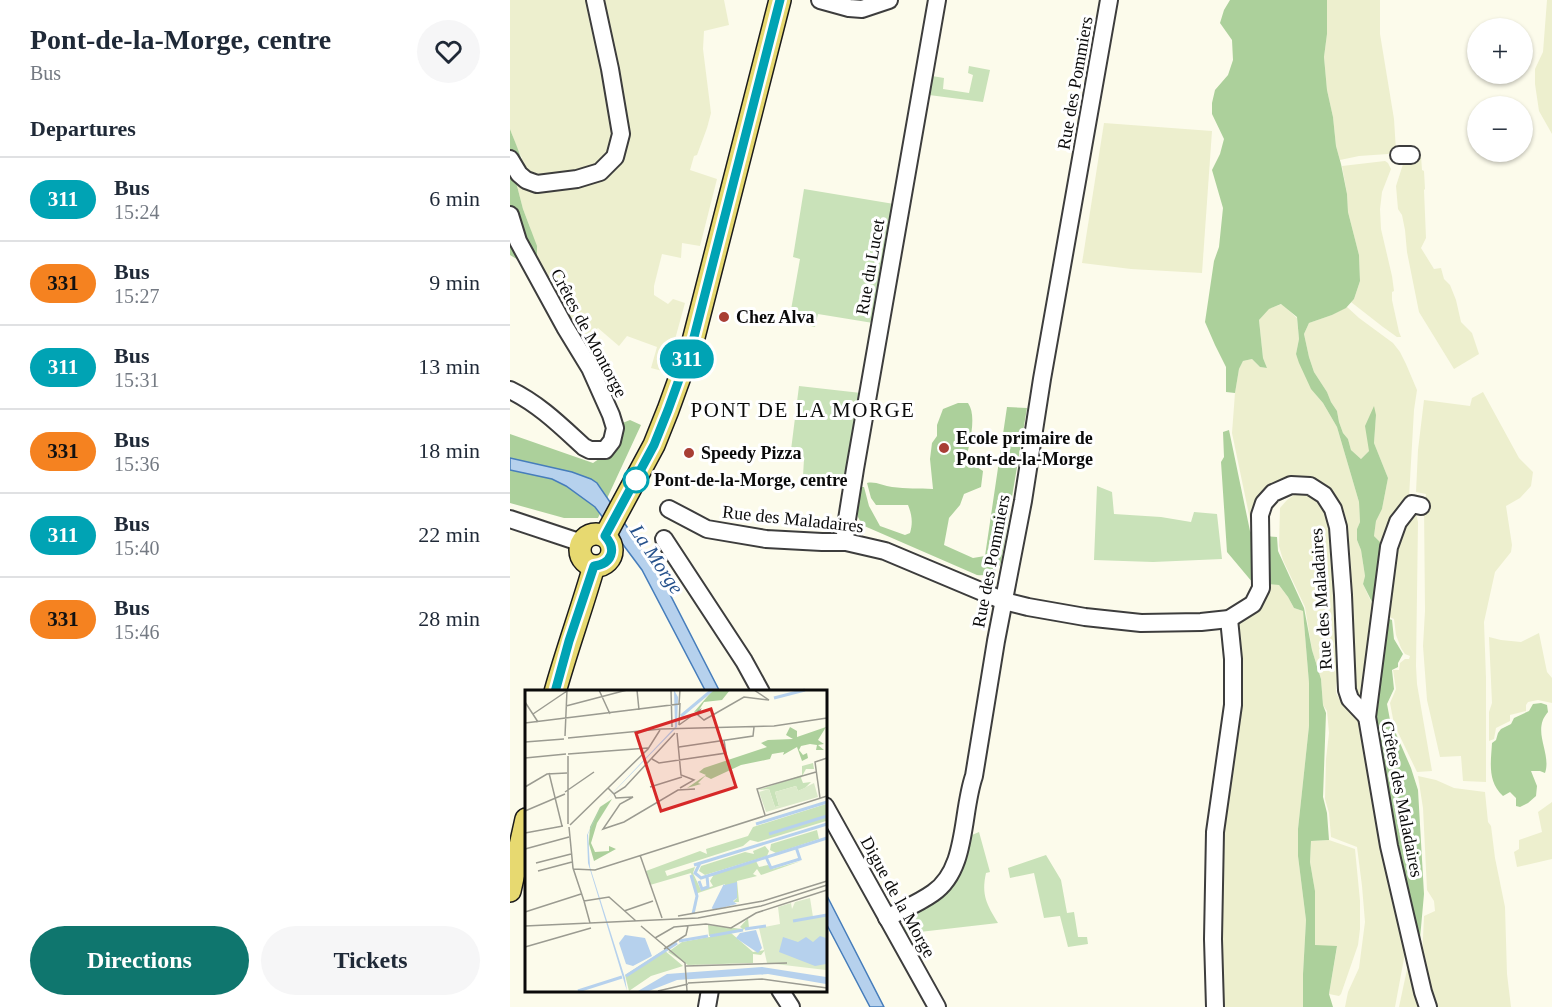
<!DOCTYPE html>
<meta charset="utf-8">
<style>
:root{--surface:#fff;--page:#f6f6f7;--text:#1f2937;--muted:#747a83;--line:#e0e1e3;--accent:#0f766e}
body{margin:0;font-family:Georgia,serif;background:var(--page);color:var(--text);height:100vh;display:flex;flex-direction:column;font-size:22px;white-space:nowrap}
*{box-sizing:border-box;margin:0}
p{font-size:20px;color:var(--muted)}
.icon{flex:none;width:33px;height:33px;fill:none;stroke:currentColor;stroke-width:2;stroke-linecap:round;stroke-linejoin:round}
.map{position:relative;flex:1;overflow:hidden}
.panel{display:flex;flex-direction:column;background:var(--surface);width:510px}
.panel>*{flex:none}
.badge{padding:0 12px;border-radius:20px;font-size:21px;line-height:39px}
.fabs{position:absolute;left:957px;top:18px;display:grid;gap:12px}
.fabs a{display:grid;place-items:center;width:66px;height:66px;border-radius:50%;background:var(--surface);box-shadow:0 2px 4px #0004;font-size:30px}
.map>.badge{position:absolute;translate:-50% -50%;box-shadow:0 0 0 3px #fff}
h2{padding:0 30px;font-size:22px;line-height:54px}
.round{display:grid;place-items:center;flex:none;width:63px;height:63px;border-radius:32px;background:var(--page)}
.overview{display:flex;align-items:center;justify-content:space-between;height:102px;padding:0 30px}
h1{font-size:28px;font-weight:800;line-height:45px}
.button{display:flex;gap:12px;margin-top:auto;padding:12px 30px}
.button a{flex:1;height:69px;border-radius:36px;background:var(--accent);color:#fff;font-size:24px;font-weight:800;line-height:69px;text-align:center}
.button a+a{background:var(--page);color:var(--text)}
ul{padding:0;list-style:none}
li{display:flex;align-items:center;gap:18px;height:84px;padding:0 30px;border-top:2px solid var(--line)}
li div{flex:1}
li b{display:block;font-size:22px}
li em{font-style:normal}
li .badge{min-width:66px;font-weight:700;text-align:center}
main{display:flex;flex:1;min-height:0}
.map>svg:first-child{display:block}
.farmland{fill:#edefce}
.green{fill:#c9e2b9}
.forest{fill:#acd09b}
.water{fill:#b6d1ed;stroke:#467dbb;stroke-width:1.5}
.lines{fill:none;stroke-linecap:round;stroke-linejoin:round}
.minor-casing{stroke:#3d3d3d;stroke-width:20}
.major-casing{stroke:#1b1b1b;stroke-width:24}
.minor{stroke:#fff;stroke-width:16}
.major{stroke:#e7d970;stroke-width:21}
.line-casing{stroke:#fff;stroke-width:14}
.line{stroke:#00a3b4;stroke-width:9}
.poi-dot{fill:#a83e35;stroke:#fff;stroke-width:2}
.stop-dot{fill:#fff;stroke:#00a3b4;stroke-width:3}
.labels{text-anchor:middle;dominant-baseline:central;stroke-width:6;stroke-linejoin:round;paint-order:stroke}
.street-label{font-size:18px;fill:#0a0a0a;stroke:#fff}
.poi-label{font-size:18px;font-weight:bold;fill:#0a0a0a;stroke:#fff;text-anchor:start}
.stop-label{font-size:18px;font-weight:bold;fill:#0a0a0a;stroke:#fff;text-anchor:start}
.water-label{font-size:20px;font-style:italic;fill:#25518b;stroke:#fff}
.quarter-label{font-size:21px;letter-spacing:1.5px;fill:#0a0a0a;stroke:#fff}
.inset-river{fill:none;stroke:#b6d1ed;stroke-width:3}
.inset-road{fill:none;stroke:#9b9b91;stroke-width:1.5}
.view{fill:#d62828;fill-opacity:0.15;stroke:#d62828;stroke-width:3}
.inset-edge{fill:none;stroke:#0a0a0a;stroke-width:3}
</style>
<main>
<section class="panel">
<div class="overview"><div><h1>Pont-de-la-Morge, centre</h1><p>Bus</p></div><a class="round"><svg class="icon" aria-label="heart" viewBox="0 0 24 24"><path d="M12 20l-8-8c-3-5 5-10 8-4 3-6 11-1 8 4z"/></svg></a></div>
<h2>Departures</h2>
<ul>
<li><span class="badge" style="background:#00a3b4;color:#fff">311</span><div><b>Bus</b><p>15:24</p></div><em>6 min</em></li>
<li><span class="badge" style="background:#f58220;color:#111">331</span><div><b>Bus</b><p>15:27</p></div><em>9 min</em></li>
<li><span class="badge" style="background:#00a3b4;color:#fff">311</span><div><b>Bus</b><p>15:31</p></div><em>13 min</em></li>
<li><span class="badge" style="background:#f58220;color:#111">331</span><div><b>Bus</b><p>15:36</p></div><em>18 min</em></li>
<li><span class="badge" style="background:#00a3b4;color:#fff">311</span><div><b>Bus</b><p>15:40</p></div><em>22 min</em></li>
<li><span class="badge" style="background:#f58220;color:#111">331</span><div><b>Bus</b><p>15:46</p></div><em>28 min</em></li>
</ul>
<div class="button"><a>Directions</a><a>Tickets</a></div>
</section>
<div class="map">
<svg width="1042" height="1007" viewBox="0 0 1042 1007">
<rect width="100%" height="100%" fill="#fcfbeb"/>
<!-- farmland -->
<g class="farmland">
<polygon points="0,0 214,0 219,25 194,31 193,49 201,113 197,128 187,155 184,156 180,170 207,179 190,246 172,243 171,258 152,254 144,286 144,295 158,304 163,299 175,303 156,372 141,368 147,347 117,336 109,346 88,328 78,337 51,307 27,260 20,227 13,209 6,182 4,170 12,158 7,148 0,129"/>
<polygon points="817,0 870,0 870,34 884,119 886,151 878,154 849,156 830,160 826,146 823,117 817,90 814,57 817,34"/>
<polygon points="1037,0 1042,0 1042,134 1029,111 1025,84 1025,69 1033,52"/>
<polygon points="594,123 702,131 692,273 621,269 572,263"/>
<polygon points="898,156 911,156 912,170 914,171 915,189 914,190 916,238 911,248 924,269 931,268 934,279 940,285 946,300 951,322 962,333 969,354 944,369 909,312 897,252 895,230 892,215 888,209 886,186 895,158"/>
<polygon points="875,161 878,163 881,169 872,192 870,209 871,229 882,276 884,291 882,292 882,300 889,332 891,337 887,337 873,327 841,302 844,299 850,281 849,255 838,212 837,194 832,166"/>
<polygon points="772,304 787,318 789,339 786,354 807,396 813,403 827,427 849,502 850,522 847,529 847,540 851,550 855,576 853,584 863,606 858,701 845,697 835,527 831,508 826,498 820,491 768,484 746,529 742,529 722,433 725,393 729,369 733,361 742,359 750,367 757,368 753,358 749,320 758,309"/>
<polygon points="837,307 849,318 883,343 890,352 896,364 907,390 904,410 899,497 875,547 864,536 866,521 872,509 878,478 864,443 866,415 859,451 851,459 841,450 838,439 833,433 829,422 827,411 821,402 817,392 804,372 799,357 794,334 799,323 822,315"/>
<polygon points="973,392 1009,458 1023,472 1021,486 1010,498 996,506 1002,545 1001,552 985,572 974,622 976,678 976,782 953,781 951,756 930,757 917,700 913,646 915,611 914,505 916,494 906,492 908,450 914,400 960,406 962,398"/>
<polygon points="793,492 804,496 821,518 824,601 827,608 829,669 826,687 826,693 832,704 847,717 852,725 896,937 895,953 885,1007 835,1007 838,992 849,968 855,922 852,886 847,847 821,837 819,813 815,799 816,759 819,733 817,711 813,705 811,679 802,650 795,607 773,560 769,546 770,508 777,500 784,495"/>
<polygon points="902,512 906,513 908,522 906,666 907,684 922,771 907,772 884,724 880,703 886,689 883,670 889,670 890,663 895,659 899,659 900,656 895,654 891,648 886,635 884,619 877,616 882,548"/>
<polygon points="757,584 769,585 778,597 784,608 793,611 799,683 799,726 788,829 788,856 796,920 793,974 793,1007 710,1007 707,924 726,624"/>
<polygon points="1029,633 1037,672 1042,678 1042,703 1028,700 1018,702 1016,705 1016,711 1000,715 1000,721 986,728 984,739 979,741 979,712 982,703 979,637 991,640 1011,642"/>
<polygon points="908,776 926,780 944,788 975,792 978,822 981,826 985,858 995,907 997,974 1001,1007 922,1007 912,960 914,916 925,911 924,901 917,890 913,808"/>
<polygon points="1042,802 1042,859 1007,867 1004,852 1009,849 1009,840 1032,832 1028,812"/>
<polygon points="819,840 845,849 850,901 850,929 848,945 831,994 829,996 819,994 827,947 805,946 805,891 800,862 801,841"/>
<polygon points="899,960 911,1007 889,1007"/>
</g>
<!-- green -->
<g class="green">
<polygon points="459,66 480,70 473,102 419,95 422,76 434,78 433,89 459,93 463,75 458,73"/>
<polygon points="294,189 384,204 363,323 308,314 305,327 279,321 290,259 283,257"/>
<polygon points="289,386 351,393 336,478 293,476 294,459 280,458"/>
<polygon points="587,486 602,492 604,514 651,517 681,522 684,512 707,514 712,559 643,562 584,560"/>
<path d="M469,832L480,872L476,873C471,895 477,905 488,923L392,934C394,919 409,913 420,905C429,899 439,892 445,883C455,870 459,851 462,835Z"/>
<polygon points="536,855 551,880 557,913 564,912 568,937 577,937 578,944 558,947 550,916 534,918 524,873 500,878 498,868"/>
</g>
<!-- forest -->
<g class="forest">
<polygon points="720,0 817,0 817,34 814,57 817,90 823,117 826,146 831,164 837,194 838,212 849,255 850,281 844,299 836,308 822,315 799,323 794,334 799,357 804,372 817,392 821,402 827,411 829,422 833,433 838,439 841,450 851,459 859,451 855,426 864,406 866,415 864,443 878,478 872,509 866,521 864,536 875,547 864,606 853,584 855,576 851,550 847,540 847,529 850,522 849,502 827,427 813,403 801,389 789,363 786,354 789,339 787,317 771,304 759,309 749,320 753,358 757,368 750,367 742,359 733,361 729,369 725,393 716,392 716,367 705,345 695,322 704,261 709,247 713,208 702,170 710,154 714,139 702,114 702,103 705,90 718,75 723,60 722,40 710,23 714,10"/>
<path d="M0,129C5,143 12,156 14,171H5L6,182L13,209L27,246V260L15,264L0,255Z"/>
<path d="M448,403H458C468,417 458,448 455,465L467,467L473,471L471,487L454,494L450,505L439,518L434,545L463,558L475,556L497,407L517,408L491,562C487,573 479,576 467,575L352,525L348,517L347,510L351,487H354L359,506L370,526L395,535L400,533C403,523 402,515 398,505H366L361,498L357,483C365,481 374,486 382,487C396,489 409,488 423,489L420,459L422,443L427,436V425L433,409Z"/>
<polygon points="120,420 131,425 88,518 54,518 0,503 0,434 83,463 105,448 110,424"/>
<polygon points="719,430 740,531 744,537 743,583 717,552 711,462 714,457 713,432"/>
<polygon points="754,536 767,537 768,551 794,608 802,650 811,679 813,705 816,713 813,797 817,813 819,840 801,841 800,862 805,891 805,945 827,946 819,994 823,1007 793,1007 793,974 796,920 788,856 788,829 799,726 799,683 793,611 784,608 778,597 769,585 757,584"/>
<polygon points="872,616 882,620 884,639 893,654 888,663 888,667 882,670 884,689 877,704 880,720 901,768 908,790 914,894 908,961 860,719"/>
<path d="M1031,703L1037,705L1038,712C1021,731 1042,753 1035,773L1030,771H1021L1027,786L1026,796L1018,803L1010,807L1006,806V798L1000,792L993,796C977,781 981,762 982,743L986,740L988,733L991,729L1001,724L1004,718L1019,711L1023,704Z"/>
</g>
<!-- water -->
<g class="water">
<polygon points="0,458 62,472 81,479 87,483 150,575 210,692 196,692 132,570 85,507 56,486 42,479 0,470"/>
<polygon points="315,892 374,1007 360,1007 318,927 315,921"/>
</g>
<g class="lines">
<defs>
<g id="minor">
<polyline points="310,0 339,8 352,9 379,0"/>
<polyline points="889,155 901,155"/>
<polyline points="0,159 9,174 16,180 27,184 67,179 90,172 105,157 111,134 100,69 85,0"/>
<path d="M0,215L8,241L55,327L80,368L101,415L105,428L102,441L95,450H80L74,447C51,426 29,404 0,390"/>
<polyline points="911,506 902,504 888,522 879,547 857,717 879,846 913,992 918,1007"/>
<polyline points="159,509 197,529 256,539 312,542 336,542 375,551 494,601 518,607 575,617 631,623 691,622 719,619 743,604 751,588 750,515 754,503 763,493 781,485 800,486 814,495 823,509 828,527 833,595 837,690 840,699 857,717"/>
<polyline points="0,519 72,543"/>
<polyline points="154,539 234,661 251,692"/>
<polyline points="336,542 335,532 345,469 427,0"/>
<polyline points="315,806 427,1007"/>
<path d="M377,918C392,910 409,903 423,893C458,869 451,813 464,776L486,641L513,501L532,379L599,0"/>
<polyline points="270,990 281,1007"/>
<polyline points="197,1007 200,990"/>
<polyline points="705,1007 703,939 705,832 723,705 723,659 719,619"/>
</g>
<g id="major">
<circle cx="86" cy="550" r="16"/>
<polyline points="95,536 144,445 158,410 183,341 270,0"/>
<path d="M45,692C57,649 72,608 84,566"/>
<polyline points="0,891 16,819"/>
</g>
</defs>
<!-- minor casing -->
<use href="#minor" class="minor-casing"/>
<!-- major casing -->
<use href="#major" class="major-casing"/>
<!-- minor -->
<use href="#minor" class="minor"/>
<!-- major -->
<use href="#major" class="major"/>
</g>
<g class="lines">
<defs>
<path id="line" d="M45,692L59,641L84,566C102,564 107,549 95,536L144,445L158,410L183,341L270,0"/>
</defs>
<!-- line casing -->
<use href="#line" class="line-casing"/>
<!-- line -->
<use href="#line" class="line"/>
</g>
<!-- markers -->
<g class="poi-dot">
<circle cx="214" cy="317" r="6"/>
<circle cx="434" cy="448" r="6"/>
<circle cx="179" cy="453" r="6"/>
</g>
<circle class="stop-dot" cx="126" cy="480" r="12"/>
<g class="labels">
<!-- street labels -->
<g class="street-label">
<text transform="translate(565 83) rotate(-80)">Rue des Pommiers</text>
<text transform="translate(360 267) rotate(-80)">Rue du Lucet</text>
<text transform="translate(79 333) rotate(62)">Crêtes de Montorge</text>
<text transform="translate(283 519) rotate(6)">Rue des Maladaires</text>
<text transform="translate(481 561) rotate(-79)">Rue des Pommiers</text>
<text transform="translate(811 599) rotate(-94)">Rue des Maladaires</text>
<text transform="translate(892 799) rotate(79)">Crêtes des Maladaires</text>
<text transform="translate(388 897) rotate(61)">Digue de la Morge</text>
</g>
<!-- poi labels -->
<g class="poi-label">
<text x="226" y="317">Chez Alva</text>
<text x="446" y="438">Ecole primaire de<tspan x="446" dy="21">Pont-de-la-Morge</tspan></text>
<text x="191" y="453">Speedy Pizza</text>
</g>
<!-- stop labels -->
<g class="stop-label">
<text x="144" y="480">Pont-de-la-Morge, centre</text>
</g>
<!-- water labels -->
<g class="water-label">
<text transform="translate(147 559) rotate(56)">La Morge</text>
</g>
<!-- quarter labels -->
<g class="quarter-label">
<text x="293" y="410">PONT DE LA MORGE</text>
</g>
</g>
<!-- overview -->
<g transform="translate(15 690)">
<rect width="302" height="302" fill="#fcfbeb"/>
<path d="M288,73L289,79H281L276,88L278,93L286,92L280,98L273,101L271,96L250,102L254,116L250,117L244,99L233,100L277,85V76ZM301,114V131L233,152L225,150L218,156L140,181L142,186L170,177L168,183L176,200L188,196L185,191L188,186H183L231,171L234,177L243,175L247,179L276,171L236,185L232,179L228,184L232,186L212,191L214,212H208L212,208L211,196L193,213L200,194L173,203L170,223L172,207L166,183L125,195L121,181L175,161L182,164L181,159L223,146L228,137ZM292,140L294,149L251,163L245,160L246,154ZM240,156L244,161L242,166L180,185L174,181L176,176L220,162L229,164L228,161ZM223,228L224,238L206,243L228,262L240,260L236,265L228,264V273L163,275L143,262L157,252L195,245L184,246L183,235L218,239L215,237ZM139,260L158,276L126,286L104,301L100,285Z" fill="#c9e2b9"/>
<path d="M188,0H205L197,10L179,12L174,20L177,21L169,22ZM265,37L272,41V47L301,37L293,50L299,54L293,55L299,60H291L292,55L285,54L276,56L274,60L278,65L282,63L283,68L277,71L272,57L258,65L259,62L247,64L245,69L216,75L186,89L180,86L173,93L176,94L162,98L181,85L174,82L179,78L242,57L236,53L243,50L268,49L261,45ZM87,109L72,133L66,153L70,162L84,161V156L91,159L69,171L64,154L63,162L65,137L75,117Z" fill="#acd09b"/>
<path d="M289,93L293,107L241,122L234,102L244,99L250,117L254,116L250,102L271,96L273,101ZM285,208L288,227L301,226V280L242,273L234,238L255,234L253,217L266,213L267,219L270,212Z" fill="#dbeaca"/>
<path d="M149,0L153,7L152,37L78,113L63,144L65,177L100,288L102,301L63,173L62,145L78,113L150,37ZM212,192V208L208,211L212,214L188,220L200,195ZM231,240L237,258L233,263L211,248L215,243ZM100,245L120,248L127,266L108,276L101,274L94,253ZM295,246L301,248V274L290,276L254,262L258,247L273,252L281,247L288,252ZM237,277L301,287V294L243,284L152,290L124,301H113L142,284Z" fill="#b6d1ed"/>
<path class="inset-river" d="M249,8L280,0M156,26L187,0M231,134L302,112M244,144L302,126M241,167L246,178L275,169L271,157M175,173L170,183L176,188L302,148M169,175L302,134M166,185L172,206L168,224M174,191L177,199L183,197L182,186M188,219L200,195M268,231L302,225M220,239L241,236M185,246L218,240M154,251L183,246M101,286L152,253M53,301L97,287"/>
<path class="inset-road" d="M74,0L85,24M112,0L114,20M146,0L147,37M0,12L13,32M41,16L102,0M8,24L42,1M0,33L154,14L155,0M154,35L175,20L173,25L179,30L219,7L244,10L229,0M154,35L155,13M152,43L156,85L169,90L155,98M40,46L42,0M43,48L136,39L249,36L302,28M0,52L39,49M154,57L228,46L229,37M43,64L123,58M43,66V134M0,68L41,64M127,69L134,73L201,63L199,50M24,83L37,136M0,97L22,84L42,83M125,97L157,87M83,98L89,104L100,97L150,43M40,102L69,82M89,104L91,108L108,107L95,114L78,139L99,132L153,100L170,99M295,108L290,72L302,68M0,121L40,104M240,125L232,99L291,82M45,135L123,59L135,40M44,137L48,178L59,211M0,143L38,136M0,159L44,147M115,165L137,228M11,173L46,164M48,179L70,180L302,106M13,181L47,172M59,211L84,207L111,231M59,211L65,233M99,221L128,211M0,222L56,204M153,226L238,211L302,191M0,236L173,228L236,216L302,195M116,236L160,273L162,301M130,248L149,237L181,234L206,238L231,223L302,200M0,257L66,238M139,259L161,245L163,236M161,276L262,273M163,293L237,289L302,298M133,301L163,294"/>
<path class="view" d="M186,19L211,97L136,121L111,43Z"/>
<rect width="302" height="302" class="inset-edge"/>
</g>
</svg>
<div class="fabs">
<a>+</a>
<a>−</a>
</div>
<b class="badge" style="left:177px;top:359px;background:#00a3b4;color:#fff">311</b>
</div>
</main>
